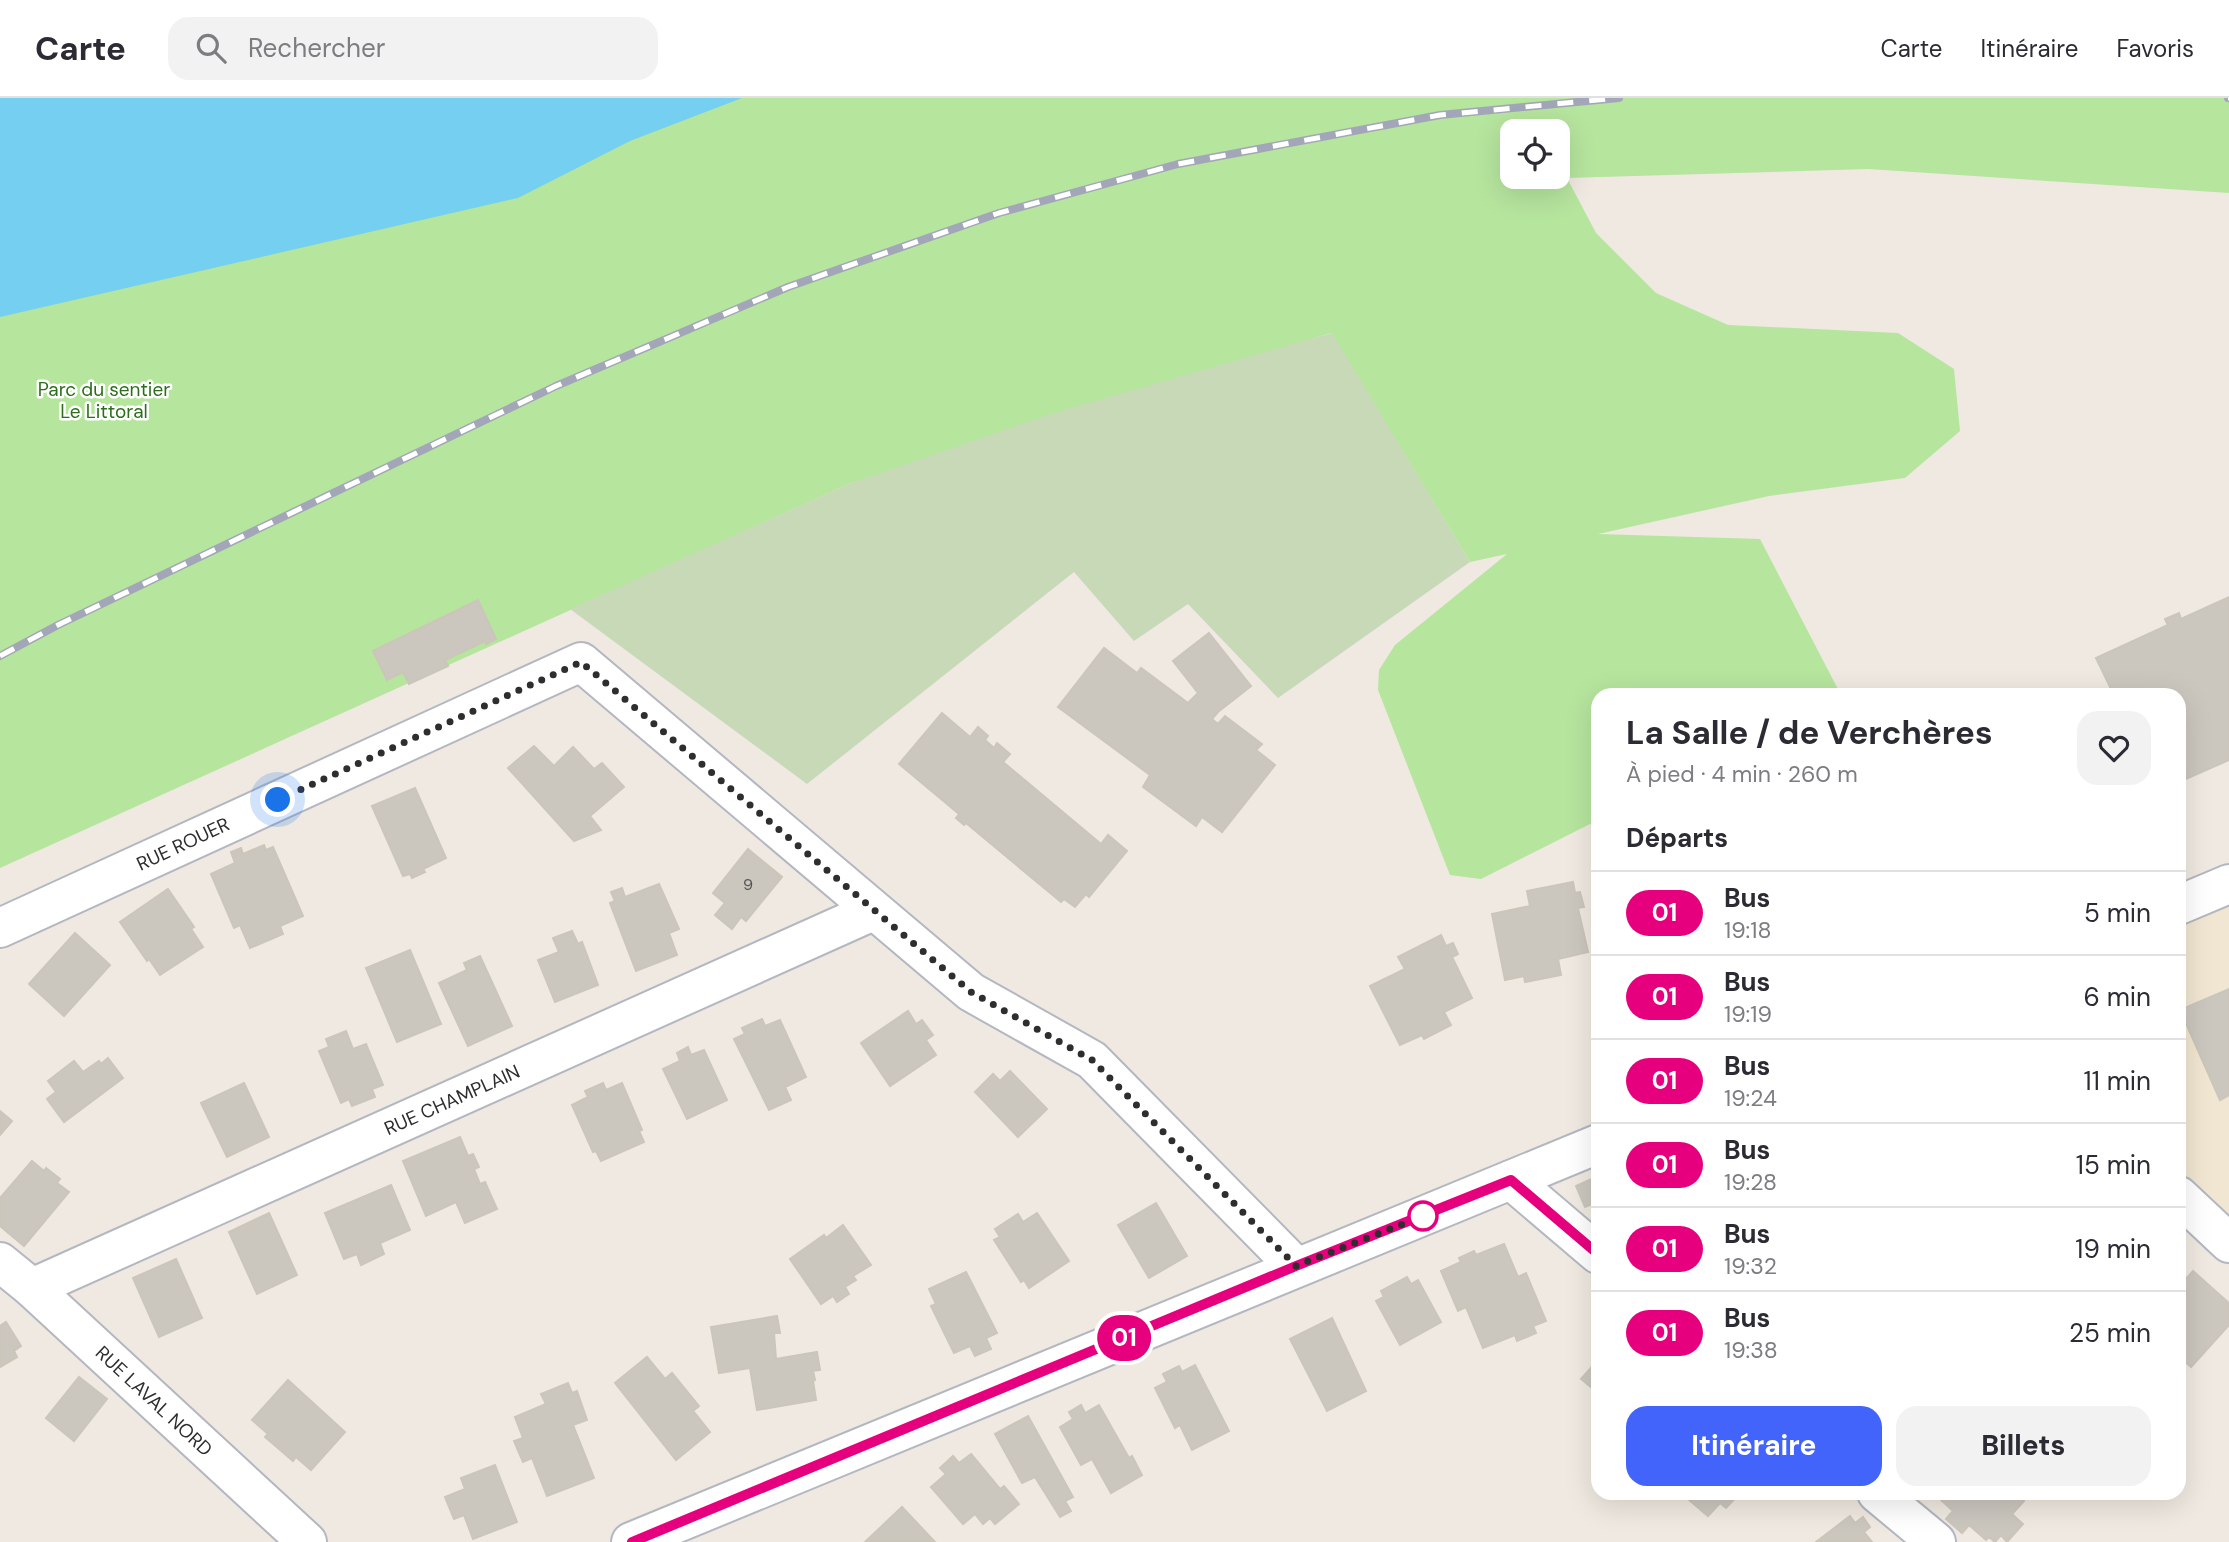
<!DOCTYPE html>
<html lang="fr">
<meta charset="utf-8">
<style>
:root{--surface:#fff;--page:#f2f2f3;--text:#2b2b33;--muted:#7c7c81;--line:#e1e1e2;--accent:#4264fb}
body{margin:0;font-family:"DM Sans",sans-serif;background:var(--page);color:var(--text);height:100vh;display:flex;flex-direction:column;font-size:26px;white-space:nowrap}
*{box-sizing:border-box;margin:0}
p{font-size:23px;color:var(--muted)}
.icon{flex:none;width:38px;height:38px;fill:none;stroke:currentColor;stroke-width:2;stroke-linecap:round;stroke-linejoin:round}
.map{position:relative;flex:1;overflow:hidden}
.drawer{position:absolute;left:1591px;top:590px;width:595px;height:812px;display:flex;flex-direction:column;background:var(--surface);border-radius:21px;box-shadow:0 7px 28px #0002}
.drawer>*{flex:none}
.badge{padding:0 14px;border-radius:23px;font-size:24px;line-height:46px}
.buttons{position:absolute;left:1500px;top:21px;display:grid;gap:14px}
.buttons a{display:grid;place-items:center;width:70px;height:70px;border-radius:14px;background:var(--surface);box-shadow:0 7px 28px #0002;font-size:35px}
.you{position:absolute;width:35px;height:35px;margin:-18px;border:5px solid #fff;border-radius:50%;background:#1a73e8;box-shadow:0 0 0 10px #1a73e833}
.map>.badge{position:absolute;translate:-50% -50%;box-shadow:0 0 0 4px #fff}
h2{padding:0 35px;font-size:26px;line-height:63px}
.round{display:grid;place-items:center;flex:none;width:74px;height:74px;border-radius:21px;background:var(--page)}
.overview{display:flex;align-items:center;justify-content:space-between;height:119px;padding:0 35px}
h1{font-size:33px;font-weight:700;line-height:52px}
.primary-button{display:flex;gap:14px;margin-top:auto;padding:14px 35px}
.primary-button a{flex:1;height:80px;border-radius:21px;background:var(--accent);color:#fff;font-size:28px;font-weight:700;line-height:80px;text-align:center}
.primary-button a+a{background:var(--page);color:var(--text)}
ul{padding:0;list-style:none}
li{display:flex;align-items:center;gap:21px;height:84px;padding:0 35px;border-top:2px solid var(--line)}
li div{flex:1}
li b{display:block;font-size:26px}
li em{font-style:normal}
li .badge{min-width:77px;font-weight:700;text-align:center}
header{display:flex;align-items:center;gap:42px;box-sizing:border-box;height:98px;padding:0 35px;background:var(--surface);border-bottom:2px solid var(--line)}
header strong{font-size:33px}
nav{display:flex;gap:38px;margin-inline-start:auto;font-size:24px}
.search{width:490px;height:63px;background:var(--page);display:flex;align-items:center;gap:18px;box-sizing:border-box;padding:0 24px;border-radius:21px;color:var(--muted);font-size:26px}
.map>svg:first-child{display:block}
.education{fill:#f0e6d1}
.green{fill:#b6e59e;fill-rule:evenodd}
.cemetery{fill:#c8d9b8}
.water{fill:#75cff0}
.building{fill:#cbc7bf;stroke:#cbc5ba;stroke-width:2}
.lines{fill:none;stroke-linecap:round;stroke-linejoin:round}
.minor-casing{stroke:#b4b7c1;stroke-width:42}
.minor{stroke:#fff;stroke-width:38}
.rail-casing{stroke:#a3a6b8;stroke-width:8}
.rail{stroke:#fff;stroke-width:5;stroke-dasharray:16;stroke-linecap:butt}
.line-casing{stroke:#fff;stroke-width:16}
.line{stroke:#e6007e;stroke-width:10}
.walk{stroke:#2e2e2e;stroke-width:7;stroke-dasharray:0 12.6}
.stop-dot{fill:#fff;stroke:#e6007e;stroke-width:3.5}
.labels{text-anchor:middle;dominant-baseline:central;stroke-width:5;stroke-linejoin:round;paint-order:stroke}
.number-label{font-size:16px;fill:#555452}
.park-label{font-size:19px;fill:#2c6e1b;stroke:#fff}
.street-label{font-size:19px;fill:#2e2e2e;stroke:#fff}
</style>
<header>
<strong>Carte</strong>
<div class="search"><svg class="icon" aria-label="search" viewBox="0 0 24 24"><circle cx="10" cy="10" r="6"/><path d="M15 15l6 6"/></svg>Rechercher</div>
<nav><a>Carte</a><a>Itinéraire</a><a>Favoris</a></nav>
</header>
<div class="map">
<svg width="2229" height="1444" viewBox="0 0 2229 1444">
<rect width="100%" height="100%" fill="#efe9e1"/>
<!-- education -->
<polygon class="education" points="2229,786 2229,1115 2214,1131 2179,1098 2179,807"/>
<!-- green -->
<path class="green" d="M0,0H2229V95L1868,71L1567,80L1596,135L1656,195L1728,227L1898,235L1954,271L1960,333L1905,380L1769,398L1598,436L1760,441L1841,597H1598V722L1481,781L1450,777L1378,592L1379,572L1395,547L1507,456L1470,464L1331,235L849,386L0,770ZM1512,33H1558V79H1512Z"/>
<!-- cemetery -->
<polygon class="cemetery" points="1332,235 1470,464 1278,600 1188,506 1134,543 1074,474 807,686 570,511 849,386 1054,315"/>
<!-- water -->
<polygon class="water" points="0,0 742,0 630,43 518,100 0,219"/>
<!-- building -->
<g class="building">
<polygon points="2229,499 2229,662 2179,684 2179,597 2104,597 2112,593 2096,560 2168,527 2165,521 2179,515 2181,521"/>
<polygon points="478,502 496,541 486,546 485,543 445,562 448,568 409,586 403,574 387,582 373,553"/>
<polygon points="1209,535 1251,588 1218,614 1212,621 1218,626 1225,618 1262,646 1256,652 1275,667 1222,734 1202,719 1196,728 1143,689 1150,677 1058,609 1104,550 1137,575 1141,570 1188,605 1198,595 1173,563"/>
<polygon points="942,615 970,639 978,629 988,638 985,642 994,650 997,645 1010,656 1003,664 1101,746 1108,737 1127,753 1089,799 1086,796 1075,809 1064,801 1061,804 966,725 964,727 956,720 959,716 899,666"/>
<polygon points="534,648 554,668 573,649 594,671 602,665 624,689 590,718 601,732 574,743 508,670"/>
<polygon points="415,690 446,760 423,771 425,774 412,780 410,776 403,778 372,708"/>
<polygon points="264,747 266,752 273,749 303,818 280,828 283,836 250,850 240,827 234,830 211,776 235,765 231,754 241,750 243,756"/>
<polygon points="748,751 782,779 746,823 741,819 732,831 715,817 725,805 713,795"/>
<polygon points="1573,784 1575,795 1580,794 1584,809 1578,810 1588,854 1558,861 1561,877 1525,884 1524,878 1505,882 1492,816 1530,808 1527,793"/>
<polygon points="659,786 679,831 669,835 677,857 636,873 610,805 615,803 611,794 622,790 625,799"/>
<polygon points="168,791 194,829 191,831 203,849 160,877 149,861 147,863 120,824"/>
<polygon points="572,833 578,846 582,844 598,887 555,904 538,862 559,854 553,840"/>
<polygon points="75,835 110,867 64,918 29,886"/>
<polygon points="1441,837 1446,848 1453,845 1458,856 1452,859 1472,900 1444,914 1451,927 1424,941 1422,937 1400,947 1370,888 1405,871 1398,859"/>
<polygon points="410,852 441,926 397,944 366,870"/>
<polygon points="480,858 512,928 468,948 439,885 467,872 464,865"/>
<polygon points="2229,891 2229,997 2220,1002 2180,912"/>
<polygon points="908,913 916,926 922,922 933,937 926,942 936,957 890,988 861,945"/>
<polygon points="762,921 765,928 780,922 806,979 785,989 791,1002 769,1012 734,941 745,936 742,930"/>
<polygon points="346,933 353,951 366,946 383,987 372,991 375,999 352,1008 349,1001 341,1005 319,953 329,949 326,941"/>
<polygon points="688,949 691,957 704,952 727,1002 687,1021 663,971 680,963 677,955"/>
<polygon points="108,960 123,980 64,1024 47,1001 56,994 48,983 74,963 83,974 99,963 101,966"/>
<polygon points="1010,973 1047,1011 1018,1039 975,994 993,976 1000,983"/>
<polygon points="244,985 269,1039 227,1059 201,1005"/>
<polygon points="603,985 606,992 622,985 642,1032 639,1033 644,1044 601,1063 596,1053 593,1054 572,1007 588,999 585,993"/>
<polygon points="0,1013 12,1023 0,1037"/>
<polygon points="460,1039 468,1058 473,1056 479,1069 474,1071 480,1086 485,1084 497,1111 465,1125 456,1104 426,1118 403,1063"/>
<polygon points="32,1063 44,1073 46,1070 60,1081 57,1085 69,1094 24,1148 0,1128 0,1100"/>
<polygon points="1598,1078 1598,1119 1592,1106 1585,1109 1576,1088"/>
<polygon points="391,1087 410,1132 380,1145 384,1156 361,1167 357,1156 344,1161 325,1115"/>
<polygon points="1156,1105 1187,1158 1149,1180 1118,1127"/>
<polygon points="269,1115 297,1177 257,1196 229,1134"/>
<polygon points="1037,1115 1069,1163 1029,1190 1024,1182 1021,1184 994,1142 1000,1139 995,1131 1018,1116 1023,1124"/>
<polygon points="843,1127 871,1167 853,1178 856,1182 845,1189 849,1196 837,1204 833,1198 821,1206 790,1161 824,1137 826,1140"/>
<polygon points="1504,1146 1518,1179 1526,1175 1546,1223 1533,1228 1536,1235 1517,1243 1515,1237 1483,1250 1466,1209 1458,1213 1441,1173 1461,1164 1459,1160 1474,1153 1476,1157"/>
<polygon points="176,1161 202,1220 159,1239 133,1180"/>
<polygon points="2193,1173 2229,1205 2229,1227 2191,1269 2179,1258 2179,1189"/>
<polygon points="966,1174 997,1235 986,1240 991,1251 975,1258 970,1248 954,1255 931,1208 936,1206 929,1191"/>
<polygon points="1407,1179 1411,1186 1418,1182 1441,1224 1400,1247 1376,1203 1384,1199 1381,1193"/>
<polygon points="777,1218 780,1235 774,1235 776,1261 817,1254 820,1272 813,1273 815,1282 813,1283 816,1302 757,1312 750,1270 719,1275 711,1229"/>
<polygon points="1332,1220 1366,1293 1327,1313 1290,1241"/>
<polygon points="6,1224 21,1248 14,1253 17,1259 0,1269 0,1228"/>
<polygon points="647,1259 665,1281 672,1275 699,1308 693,1313 710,1334 676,1362 615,1285"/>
<polygon points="1598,1262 1598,1304 1593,1301 1598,1295 1581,1281"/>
<polygon points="1195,1267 1229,1333 1192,1352 1180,1327 1175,1330 1155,1290 1167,1284 1163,1276 1179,1268 1182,1274"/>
<polygon points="79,1279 107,1301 74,1343 46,1320"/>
<polygon points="288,1282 345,1334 311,1372 296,1359 293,1363 265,1339 268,1336 252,1322"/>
<polygon points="568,1285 572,1295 577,1293 587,1322 573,1327 594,1380 547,1398 532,1360 523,1364 514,1343 523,1340 515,1319 546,1306 541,1296"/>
<polygon points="1081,1307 1085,1315 1099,1307 1129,1360 1132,1358 1142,1377 1111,1395 1092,1361 1081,1367 1060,1329 1073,1321 1069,1314"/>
<polygon points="1028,1318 1073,1399 1065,1403 1071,1413 1060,1419 1035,1379 1022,1385 995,1336"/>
<polygon points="971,1356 1000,1391 1004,1388 1019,1406 995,1426 990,1420 983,1426 975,1416 963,1426 931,1389 946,1376 940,1370 953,1358 959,1365"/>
<polygon points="495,1367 517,1424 473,1441 464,1417 454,1421 445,1399 465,1391 461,1380"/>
<polygon points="1681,1395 1740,1395 1726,1410 1720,1405 1708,1418"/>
<polygon points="1946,1395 2016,1395 2024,1403 2012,1416 2023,1426 2007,1444 2001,1437 1995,1444 1989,1439 1986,1442 1969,1427 1962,1435 1946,1421 1953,1413 1940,1401"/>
<polygon points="902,1409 935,1444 865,1444"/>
<polygon points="1850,1418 1855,1425 1863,1419 1870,1429 1864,1434 1872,1444 1816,1444"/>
</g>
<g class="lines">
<defs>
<g id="minor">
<polyline points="2179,807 2229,786"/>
<polyline points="0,830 581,564 971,894 1092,962 1296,1169"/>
<polyline points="1511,1082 1598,1156"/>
<polyline points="2179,1098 2229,1145"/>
<polyline points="0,1164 32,1190 307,1444"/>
<polyline points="32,1190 873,813"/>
<polyline points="1877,1395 1936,1444"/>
<polyline points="631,1444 1598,1046"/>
</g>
</defs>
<!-- minor casing -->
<use href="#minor" class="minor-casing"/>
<!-- minor -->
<use href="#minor" class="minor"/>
<defs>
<g id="rail">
<polyline points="2228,0 2229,0"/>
<polyline points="0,558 58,527 556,288 788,189 999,115 1178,66 1440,17 1619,0"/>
</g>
</defs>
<!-- rail casing -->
<use href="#rail" class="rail-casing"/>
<!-- rail -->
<use href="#rail" class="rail"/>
</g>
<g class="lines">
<defs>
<polyline id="line" points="632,1444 1296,1168 1511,1082 1598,1156"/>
</defs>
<!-- line casing -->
<use href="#line" class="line-casing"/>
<!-- line -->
<use href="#line" class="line"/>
<!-- walk -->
<polyline class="walk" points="278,702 581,564 971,894 1092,962 1296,1168 1423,1118"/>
</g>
<!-- markers -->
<circle class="stop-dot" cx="1423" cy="1118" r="14"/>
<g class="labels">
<!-- number labels -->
<g class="number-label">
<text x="748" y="786">9</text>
</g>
<!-- park labels -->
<g class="park-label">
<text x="104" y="291">Parc du sentier<tspan x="104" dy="22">Le Littoral</tspan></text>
</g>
<!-- street labels -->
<g class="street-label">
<text transform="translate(183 746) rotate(-25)">RUE ROUER</text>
<text transform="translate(452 1002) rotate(-24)">RUE CHAMPLAIN</text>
<text transform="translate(154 1303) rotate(43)">RUE LAVAL NORD</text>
</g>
</g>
</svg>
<div class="buttons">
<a><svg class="icon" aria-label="locate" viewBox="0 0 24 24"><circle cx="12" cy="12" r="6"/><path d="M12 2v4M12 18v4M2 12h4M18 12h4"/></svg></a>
</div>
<div class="you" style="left:278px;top:702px"></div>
<b class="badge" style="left:1124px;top:1240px;background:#e6007e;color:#fff">01</b>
<section class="drawer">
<div class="overview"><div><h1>La Salle / de Verchères</h1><p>À pied · 4 min · 260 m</p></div><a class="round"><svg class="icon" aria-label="heart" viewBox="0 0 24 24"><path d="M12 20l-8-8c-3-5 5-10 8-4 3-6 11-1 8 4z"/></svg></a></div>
<h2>Départs</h2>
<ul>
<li><span class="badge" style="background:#e6007e;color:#fff">01</span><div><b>Bus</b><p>19:18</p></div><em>5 min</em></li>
<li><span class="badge" style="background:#e6007e;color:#fff">01</span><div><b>Bus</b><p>19:19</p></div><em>6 min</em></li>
<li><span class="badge" style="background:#e6007e;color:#fff">01</span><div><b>Bus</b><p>19:24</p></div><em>11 min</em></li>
<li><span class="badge" style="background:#e6007e;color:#fff">01</span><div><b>Bus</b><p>19:28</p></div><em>15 min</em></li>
<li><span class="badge" style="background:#e6007e;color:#fff">01</span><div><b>Bus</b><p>19:32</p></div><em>19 min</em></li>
<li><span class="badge" style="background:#e6007e;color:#fff">01</span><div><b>Bus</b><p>19:38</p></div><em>25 min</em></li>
</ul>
<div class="primary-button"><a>Itinéraire</a><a>Billets</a></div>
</section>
</div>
